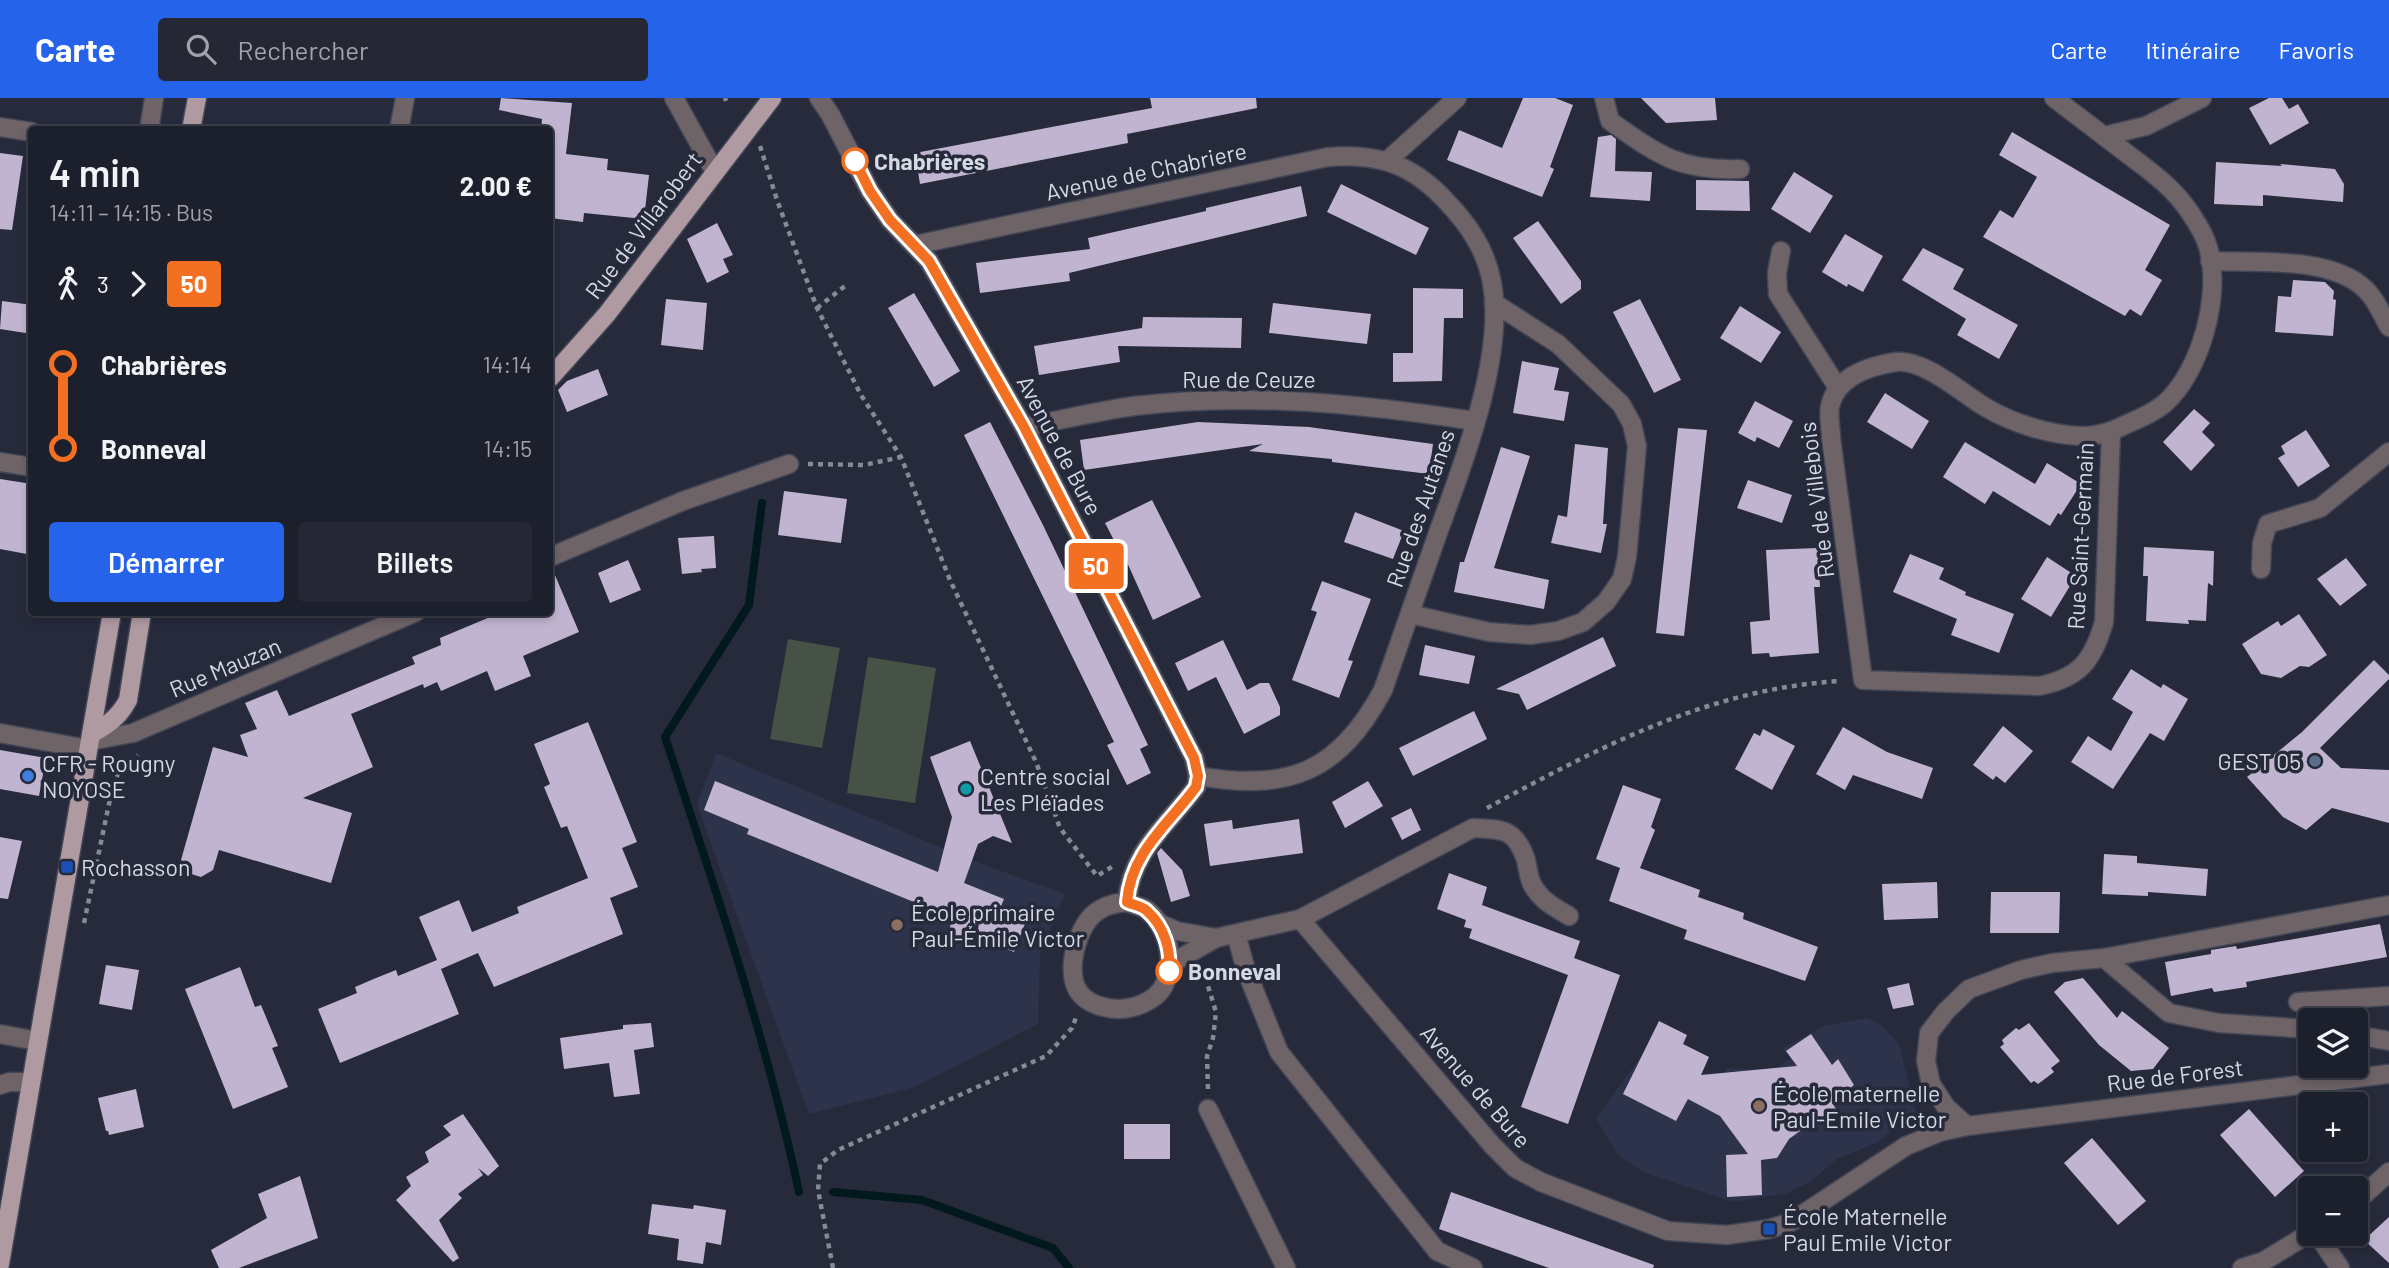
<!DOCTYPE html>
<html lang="fr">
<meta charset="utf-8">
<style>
:root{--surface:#1c202c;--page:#252834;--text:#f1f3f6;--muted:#a0a3a9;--line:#3a3e48;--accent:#2563eb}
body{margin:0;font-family:Barlow,sans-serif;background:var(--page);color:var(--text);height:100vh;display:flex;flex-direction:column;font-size:26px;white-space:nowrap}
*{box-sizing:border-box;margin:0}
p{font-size:23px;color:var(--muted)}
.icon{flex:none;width:38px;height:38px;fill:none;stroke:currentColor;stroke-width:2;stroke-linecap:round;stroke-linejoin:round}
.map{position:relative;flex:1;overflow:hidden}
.details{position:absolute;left:28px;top:28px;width:525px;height:490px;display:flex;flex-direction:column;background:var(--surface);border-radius:7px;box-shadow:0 4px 10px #0003,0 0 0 2px var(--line)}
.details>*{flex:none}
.badge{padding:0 14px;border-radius:5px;font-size:24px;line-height:46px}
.fabs{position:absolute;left:2298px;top:910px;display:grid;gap:14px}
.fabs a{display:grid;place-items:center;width:70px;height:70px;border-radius:7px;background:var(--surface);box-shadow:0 4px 10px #0003,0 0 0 2px var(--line);font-size:35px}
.map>.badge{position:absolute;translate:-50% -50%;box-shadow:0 0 0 4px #fff}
.legs{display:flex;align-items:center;gap:10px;height:77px;padding:0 21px;font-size:23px}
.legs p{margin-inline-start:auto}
.summary{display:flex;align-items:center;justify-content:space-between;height:119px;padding:0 21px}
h1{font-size:38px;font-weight:600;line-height:52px}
.cta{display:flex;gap:14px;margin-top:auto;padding:14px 21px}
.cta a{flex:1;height:80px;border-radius:7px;background:var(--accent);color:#fff;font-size:28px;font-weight:600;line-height:80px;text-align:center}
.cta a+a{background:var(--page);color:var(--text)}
ul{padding:0 21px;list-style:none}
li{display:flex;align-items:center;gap:24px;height:84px;font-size:26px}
li i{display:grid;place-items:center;width:10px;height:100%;margin:0 9px;background:currentColor}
li i::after{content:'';width:18px;height:18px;margin:-9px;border:5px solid;border-radius:50%;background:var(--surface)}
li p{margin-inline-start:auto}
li:first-child i{background:linear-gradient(#0000 50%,currentColor 0)}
li:last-child i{background:linear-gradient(currentColor 50%,#0000 0)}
header{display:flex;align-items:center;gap:42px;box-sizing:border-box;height:98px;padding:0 35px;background:var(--accent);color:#fff}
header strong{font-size:33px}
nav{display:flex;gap:38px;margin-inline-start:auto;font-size:24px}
.search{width:490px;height:63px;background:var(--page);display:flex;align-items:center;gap:18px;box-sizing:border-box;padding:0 24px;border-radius:7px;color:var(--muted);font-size:26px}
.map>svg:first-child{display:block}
.built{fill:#2d334a}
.green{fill:#455245}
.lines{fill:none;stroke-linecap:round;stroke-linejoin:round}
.stream{stroke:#01181d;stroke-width:8}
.building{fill:#c0b4d0}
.minor-casing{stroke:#424656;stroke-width:21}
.major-casing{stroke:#424656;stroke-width:21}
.path{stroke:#868a97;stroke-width:4.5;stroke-dasharray:5 5;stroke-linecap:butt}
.minor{stroke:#6e6367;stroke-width:18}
.major{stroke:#b09aa2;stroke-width:18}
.line-1-casing{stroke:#fff;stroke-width:16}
.line-1{stroke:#f37022;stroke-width:10}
.stop-1-dot{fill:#fff;stroke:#f37022;stroke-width:3.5}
.service-dot{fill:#5c6f8a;stroke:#262a3b;stroke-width:2.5}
.shop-dot{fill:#3f7fe0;stroke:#262a3b;stroke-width:2.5}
.culture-dot{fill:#0f9aa8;stroke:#262a3b;stroke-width:2.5}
.transit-dot{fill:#1a4fb4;stroke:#262a3b;stroke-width:2.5}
.education-dot{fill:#8d6e63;stroke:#262a3b;stroke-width:2.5}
.labels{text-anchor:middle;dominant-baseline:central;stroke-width:7;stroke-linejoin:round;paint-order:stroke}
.stop-label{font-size:23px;font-weight:bold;fill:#d5d9e4;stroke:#262a3b;text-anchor:start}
.street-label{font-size:23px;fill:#d5d9e4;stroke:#262a3b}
.poi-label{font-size:23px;fill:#d5d9e4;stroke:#262a3b;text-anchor:start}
</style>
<header>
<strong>Carte</strong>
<div class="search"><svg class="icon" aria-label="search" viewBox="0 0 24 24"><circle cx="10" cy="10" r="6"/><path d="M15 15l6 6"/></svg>Rechercher</div>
<nav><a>Carte</a><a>Itinéraire</a><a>Favoris</a></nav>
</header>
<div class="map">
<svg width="2389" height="1170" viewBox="0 0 2389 1170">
<rect width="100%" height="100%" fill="#262a3b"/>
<!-- built -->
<g class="built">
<polygon points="716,655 966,760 1065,796 1040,858 1038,926 915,989 809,1016 697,707"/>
<polygon points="1867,920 1881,927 1899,946 1916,1014 1878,1044 1837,1061 1811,1083 1788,1095 1733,1104 1645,1075 1617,1056 1596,1020 1642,957 1659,923 1687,937 1684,946 1709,959 1702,974 1723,983 1727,970 1755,972 1762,980 1791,960 1782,951 1824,928"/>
</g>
<!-- green -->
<g class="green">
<polygon points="788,541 840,550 822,650 770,641"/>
<polygon points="868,559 936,570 915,705 847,695"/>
</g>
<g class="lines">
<!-- stream -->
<g class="stream">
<path d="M762,405L749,507L665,639C715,790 766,939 799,1094"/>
<polyline points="833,1094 922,1102 1053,1150 1069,1170"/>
</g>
</g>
<!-- building -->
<g class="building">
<polygon points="501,0 572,5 566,56 608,61 607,72 649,77 644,121 584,115 583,124 550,120 550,32 541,32 542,21 499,12"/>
<polygon points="1150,0 1256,0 1257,10 1127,36 1128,45 920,86 915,55 1152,10"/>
<polygon points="1523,0 1555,0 1573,7 1550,69 1554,71 1542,99 1447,62 1459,32 1502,50"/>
<polygon points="1641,0 1715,0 1717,22 1666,25"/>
<polygon points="2269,0 2282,0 2289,11 2298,6 2309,25 2270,47 2249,10"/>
<polygon points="2012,34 2170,127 2145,172 2162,182 2141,218 2130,211 2125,218 1983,139 2000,112 2013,120 2037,79 1999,57"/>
<polygon points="1611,37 1616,41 1615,73 1652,74 1650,103 1590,99 1598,39"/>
<polygon points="0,55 23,58 12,132 0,131"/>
<polygon points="2216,64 2282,68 2280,66 2335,71 2344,86 2343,104 2263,97 2263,108 2214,106"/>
<polygon points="1794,74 1833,98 1810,135 1771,111"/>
<polygon points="1696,82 1749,83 1750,113 1696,112"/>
<polygon points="1341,86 1429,130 1416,157 1327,114"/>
<polygon points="1301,88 1307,118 1069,175 1070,183 980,195 976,165 1090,151 1088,140 1206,113 1206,110"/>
<polygon points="1538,123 1581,183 1581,191 1561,206 1513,140"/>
<polygon points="717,125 733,157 723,161 729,174 707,185 687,141"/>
<polygon points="1845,136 1883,158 1863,194 1848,186 1847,189 1822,174"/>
<polygon points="1923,150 1964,171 1953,191 2018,227 1999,261 1957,237 1966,221 1902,182"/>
<polygon points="2293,182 2325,184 2334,193 2333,201 2336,202 2333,238 2275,234 2278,198 2291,199"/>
<polygon points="1413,190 1463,191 1463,220 1444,220 1442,283 1393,284 1393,255 1413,255"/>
<polygon points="914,195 960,273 934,289 888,210"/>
<polygon points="666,201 707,205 703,252 661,247"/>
<polygon points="1640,201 1681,282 1654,295 1613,214"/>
<polygon points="2,203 32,207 32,236 0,231"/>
<polygon points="1273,205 1371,216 1367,246 1269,235"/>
<polygon points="1740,208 1781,234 1761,265 1720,240"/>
<polygon points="1143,219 1242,220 1241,250 1118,248 1120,264 1039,277 1034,248 1142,230"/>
<polygon points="1522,263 1559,270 1554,292 1569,294 1564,323 1513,315"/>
<polygon points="598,271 608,297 567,314 558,292 567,283"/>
<polygon points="1885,295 1929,323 1912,351 1867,324"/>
<polygon points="1755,303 1793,323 1779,350 1757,339 1755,344 1738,335"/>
<polygon points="2194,311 2210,325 2202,334 2215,347 2191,373 2163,344"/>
<polygon points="990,324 1043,427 1148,647 1140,651 1151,675 1127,687 1107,647 1114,644 964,337"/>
<polygon points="1198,324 1309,329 1433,346 1429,376 1332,364 1332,361 1249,353 1263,346 1084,372 1080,342"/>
<polygon points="1678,330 1707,332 1684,538 1656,535"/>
<polygon points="2306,332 2330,368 2298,389 2278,360 2285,356 2281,348"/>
<polygon points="1965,344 2035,386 2047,365 2081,386 2061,417 2058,415 2050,428 1993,393 1985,406 1943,379"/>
<polygon points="1575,346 1608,350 1603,426 1607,426 1601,455 1551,445 1558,417 1567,419"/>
<polygon points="1501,349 1530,358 1494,470 1549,482 1544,511 1454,494 1460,464 1464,464"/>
<polygon points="0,381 32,386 32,457 0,451"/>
<polygon points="1748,382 1792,397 1782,425 1737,410"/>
<polygon points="784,393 847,401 841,445 778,437"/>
<polygon points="1152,402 1201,499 1153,522 1121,451 1119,452 1105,425"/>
<polygon points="1355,414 1404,433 1393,461 1344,444"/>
<polygon points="714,438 716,470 701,471 702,474 682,476 678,440"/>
<polygon points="2144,449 2214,453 2213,488 2208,485 2206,523 2188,522 2189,526 2146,523 2148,478 2143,478"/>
<polygon points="1818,450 1820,489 1814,489 1819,555 1770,559 1769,555 1752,556 1750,524 1770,522 1766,452"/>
<polygon points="1910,456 1944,470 1939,481 1966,494 1965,497 2014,516 1999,555 1951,537 1957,521 1893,494"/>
<polygon points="2047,459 2076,478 2051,519 2021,501"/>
<polygon points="2346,460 2367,487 2340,508 2317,481"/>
<polygon points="628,462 641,492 610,505 598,475"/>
<polygon points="550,470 552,470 579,534 523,558 531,578 495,593 487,573 441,593 437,584 424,590 423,586 351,616 373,669 303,700 352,715 331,785 219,752 213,772 201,779 188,775 181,762 213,649 248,659 240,637 257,631 245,605 277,592 289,618 415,566 412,559 441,547 440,540 502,514 550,514"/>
<polygon points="1322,483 1371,501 1348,562 1353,563 1339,600 1292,582 1317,514 1311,512"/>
<polygon points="2299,516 2327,557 2309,569 2300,568 2281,580 2261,576 2242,546 2278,523 2281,528"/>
<polygon points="1603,539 1616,568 1527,612 1519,596 1496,591"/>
<polygon points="1223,542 1247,592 1260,585 1269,585 1280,609 1280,617 1244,636 1216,579 1188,593 1175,565"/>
<polygon points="1425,547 1475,558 1469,586 1419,577"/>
<polygon points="2374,562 2389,577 2389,581 2320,650 2341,670 2389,672 2389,725 2332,710 2306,732 2283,719 2247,679 2302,634"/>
<polygon points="2131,571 2161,590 2163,586 2188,601 2164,643 2150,635 2113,691 2071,664 2088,638 2111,653 2133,614 2112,601"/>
<polygon points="1474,613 1487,641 1413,678 1399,650"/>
<polygon points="588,624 637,744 622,750 638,789 610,800 623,836 494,889 478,855 441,871 459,916 340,965 318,911 357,895 355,889 376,880 396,872 398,878 437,862 419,819 459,802 472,834 519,815 517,809 588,780 567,728 561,730 544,689 550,686 534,646"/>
<polygon points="2003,628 2033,653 2005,685 1996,678 1993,682 1973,667"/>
<polygon points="1843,629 1887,654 1933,670 1922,701 1853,677 1845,692 1816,676"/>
<polygon points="1763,631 1795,648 1772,692 1735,671 1754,635 1760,638"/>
<polygon points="970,643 1012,745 993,738 978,746 964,785 1004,801 999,813 1026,823 1014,854 989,843 984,852 947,838 953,820 747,736 749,731 704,712 715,683 938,774 952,719 930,659"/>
<polygon points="0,652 46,660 39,698 0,691"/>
<polygon points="1368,683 1383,708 1345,730 1332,704"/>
<polygon points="1623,687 1661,701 1651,729 1655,732 1640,770 1700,792 1698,799 1744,815 1743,821 1818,849 1805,883 1684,841 1687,832 1609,803 1620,770 1596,761"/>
<polygon points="1411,710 1421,732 1402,742 1391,720"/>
<polygon points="1299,721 1303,755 1210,768 1204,726 1232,722 1233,731"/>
<polygon points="0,739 22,743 8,801 0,800"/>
<polygon points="1161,750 1182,772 1190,798 1171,804 1157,755"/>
<polygon points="2104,756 2137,758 2137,765 2208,771 2206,798 2148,794 2148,798 2102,796"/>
<polygon points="1449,775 1487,789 1482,807 1580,843 1571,869 1574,860 1620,877 1568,1026 1521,1009 1568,877 1469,840 1472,831 1464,829 1466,822 1437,811"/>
<polygon points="1937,784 1938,820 1884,822 1882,786"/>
<polygon points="1991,794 2060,794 2059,835 1990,835"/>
<polygon points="2380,826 2387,859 2246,884 2247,889 2214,894 2212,890 2171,898 2165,864 2211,856 2211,852 2236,848 2237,851"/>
<polygon points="106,867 139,872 132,912 99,906"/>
<polygon points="240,869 255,909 261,907 278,948 272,950 288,989 233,1011 185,891"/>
<polygon points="2083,880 2117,920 2122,913 2169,950 2153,971 2131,973 2099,947 2054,894 2065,884"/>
<polygon points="1909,885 1914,907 1893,911 1887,890"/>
<polygon points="1659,923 1687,937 1683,946 1709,959 1701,977 1797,968 1786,953 1811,936 1832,967 1838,961 1854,987 1832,1004 1837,1013 1815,1029 1811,1025 1789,1041 1777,1060 1761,1062 1762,1097 1727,1099 1726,1057 1748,1056 1720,1018 1688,1001 1676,1023 1623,996"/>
<polygon points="651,925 654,949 634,952 640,996 614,999 609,965 564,971 560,940 623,931 623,927"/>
<polygon points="2029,925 2060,963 2051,970 2054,974 2038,986 2034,983 2031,985 2000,949 2004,946 2002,942 2016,930 2019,932"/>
<polygon points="136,991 144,1029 109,1037 108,1033 106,1033 98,1000"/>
<polygon points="2249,1011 2304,1073 2275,1099 2220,1037"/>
<polygon points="463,1016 499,1068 488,1078 478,1070 483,1077 458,1096 462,1100 439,1122 459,1160 453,1164 396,1102 411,1088 406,1079 429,1064 425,1054 451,1037 443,1028"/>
<rect x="1124" y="1026" width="46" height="35"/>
<polygon points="2092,1040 2146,1103 2118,1127 2064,1065"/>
<polygon points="300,1078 318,1140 239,1170 219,1170 211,1152 267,1120 258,1096"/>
<polygon points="1451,1094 1654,1167 1653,1170 1549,1170 1439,1131"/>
<polygon points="652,1106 693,1111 694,1107 726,1112 721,1147 706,1144 703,1166 677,1162 679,1141 648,1136"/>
<polygon points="2389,1119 2389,1165 2364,1142"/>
</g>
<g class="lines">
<defs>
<g id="minor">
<polyline points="674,0 715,74"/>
<path d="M819,0L830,16L870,93L890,122L929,163L1024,329L1194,660L1198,678L1196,689C1167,728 1131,753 1127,804"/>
<path d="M1604,0L1610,23C1658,57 1679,73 1740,71"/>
<path d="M2054,0C2076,17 2099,34 2121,51C2147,71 2173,88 2191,116C2197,125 2205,138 2208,149C2222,195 2201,274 2164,306C2153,315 2139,321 2127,326C2113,333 2096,339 2081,338C2049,337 2012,325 1985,309C1962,295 1924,261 1896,264C1869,268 1837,278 1830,308C1828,317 1831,330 1831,340L1863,582L2039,588C2080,580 2093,562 2104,524L2111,334"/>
<polyline points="0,29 32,34"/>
<polyline points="149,32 154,0"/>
<polyline points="399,32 405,0"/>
<polyline points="2104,38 2146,28 2202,0"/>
<polyline points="1388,62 1457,0"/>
<path d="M915,147L1328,59C1378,55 1412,66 1446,103C1469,127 1486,152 1492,185C1505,257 1464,364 1439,432C1420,485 1402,539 1383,592C1339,674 1289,694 1198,678"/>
<polyline points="1781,153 1777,175 1778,196 1838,290"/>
<path d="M2210,163C2257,165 2332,158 2366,192C2376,201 2382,217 2389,229"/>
<path d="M1024,329C1061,322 1098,313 1134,308C1248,294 1362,306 1475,323"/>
<polyline points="0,364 32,369"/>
<polyline points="550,459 683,403 789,366"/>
<polyline points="2261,471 2262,445 2268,426 2320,410 2389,354"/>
<polyline points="1410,516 1489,534 1530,537 1558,533 1583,524 1606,504 1622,481 1627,459 1637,348 1632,326 1621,306 1558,246 1494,205"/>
<polyline points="0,635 88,651"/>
<polyline points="90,643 133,635 416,514"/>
<path d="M1127,804C1133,807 1142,808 1147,812C1167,828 1176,862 1165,885C1160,898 1148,904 1137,908C1115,915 1080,909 1074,883C1069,860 1080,822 1101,811C1109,806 1118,805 1127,804Z"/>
<path d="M1300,821L1473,730C1501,731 1514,730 1525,759C1528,768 1528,778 1532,786C1540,802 1554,809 1569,818"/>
<polyline points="1158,825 1177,833 1216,840"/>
<polyline points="1236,836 1246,872 1279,954 1437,1153 1473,1170"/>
<polyline points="2104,860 2169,915 2219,925 2310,931"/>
<polyline points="1170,866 1216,840 1300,821 1492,1047 1515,1070 1541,1084 1668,1133 1727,1137 1769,1131 1791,1124 1906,1048 1940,1034 1967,1028 2389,976"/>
<polyline points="2298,904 2389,898"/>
<polyline points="0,936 37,943"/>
<polyline points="2356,937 2389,943"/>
<polyline points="0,987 10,984 30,984"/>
<polyline points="1208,1011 1286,1170"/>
<polyline points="1967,1028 1946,1009 1931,986 1926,963 1929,935 1946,913 1969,891 2021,872 2052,865 2104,860 2389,807"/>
<polyline points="2356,1104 2389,1074"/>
<polyline points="2317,1136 2340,1170"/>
<polyline points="2242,1170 2264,1163 2310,1135"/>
</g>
<g id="major">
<polyline points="191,32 197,0"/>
<polyline points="550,280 607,216 772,0"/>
<path d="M91,636C108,627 119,619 128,602L142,514"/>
<polyline points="0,1166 112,514"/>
</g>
</defs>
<!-- minor casing -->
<use href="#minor" class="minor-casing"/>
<!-- major casing -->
<use href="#major" class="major-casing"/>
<!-- path -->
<g class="path">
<polyline points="725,0 726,3"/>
<polyline points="760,48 777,102 817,210 861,297 901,359 950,482 1036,664 1060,730 1097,778 1115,767"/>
<polyline points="817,210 845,188"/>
<polyline points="808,366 864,367 901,359"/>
<path d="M1487,710C1600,649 1711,590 1841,583"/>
<polyline points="84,825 113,687 118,676 138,657"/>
<polyline points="1208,991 1207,958 1213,940 1216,914 1207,885 1209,869"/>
<polyline points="833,1170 818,1092 820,1066 838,1052 1046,958 1072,930 1077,917"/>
</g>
<!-- minor -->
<use href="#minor" class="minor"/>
<!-- major -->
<use href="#major" class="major"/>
</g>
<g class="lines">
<defs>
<path id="line-1" d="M855,63L870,93L890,122L929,163L1024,329L1194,660L1198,678L1196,689C1167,728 1131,754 1127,804C1133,807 1142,808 1147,813C1164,828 1171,851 1169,873"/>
</defs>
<!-- line-1 casing -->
<use href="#line-1" class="line-1-casing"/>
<!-- line-1 -->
<use href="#line-1" class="line-1"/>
</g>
<!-- markers -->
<g class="stop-1-dot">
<circle cx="855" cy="63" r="12"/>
<circle cx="1169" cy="873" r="12"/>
</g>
<circle class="service-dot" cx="2315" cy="663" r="7"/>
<circle class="shop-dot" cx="28" cy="678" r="7"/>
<circle class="culture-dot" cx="966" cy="691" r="7"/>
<g class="transit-dot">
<rect x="60" y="762" width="14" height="14" rx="3.5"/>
<rect x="1762" y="1124" width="14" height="14" rx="3.5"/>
</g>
<g class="education-dot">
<circle cx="897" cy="827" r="7"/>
<circle cx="1759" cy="1008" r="7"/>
</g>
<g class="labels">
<!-- stop labels -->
<g class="stop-label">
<text x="874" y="63">Chabrières</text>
<text x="1188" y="873">Bonneval</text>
</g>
<!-- street labels -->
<g class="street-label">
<text transform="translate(1146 73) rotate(-12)">Avenue de Chabriere</text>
<text transform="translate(643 127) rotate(-53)">Rue de Villarobert</text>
<text x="1249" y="281">Rue de Ceuze</text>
<text transform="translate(1060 347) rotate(62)">Avenue de Bure</text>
<text transform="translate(1816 402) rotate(-97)">Rue de Villebois</text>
<text transform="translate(1420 410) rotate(-71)">Rue des Autanes</text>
<text transform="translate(2080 438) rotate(-87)">Rue Saint-Germain</text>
<text transform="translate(225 569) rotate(-23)">Rue Mauzan</text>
<text transform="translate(2175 977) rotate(-7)">Rue de Forest</text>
<text transform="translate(1476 988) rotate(49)">Avenue de Bure</text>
</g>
<!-- poi labels -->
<g class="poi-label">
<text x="2301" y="663" text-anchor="end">GEST 05</text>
<text x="42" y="665">CFR - Rougny<tspan x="42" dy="26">NOYOSE</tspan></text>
<text x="980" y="678">Centre social<tspan x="980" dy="26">Les Pléïades</tspan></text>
<text x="81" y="769">Rochasson</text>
<text x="911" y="814">École primaire<tspan x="911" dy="26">Paul-Émile Victor</tspan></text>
<text x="1773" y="995">École maternelle<tspan x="1773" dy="26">Paul-Emile Victor</tspan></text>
<text x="1783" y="1118">École Maternelle<tspan x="1783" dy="26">Paul Emile Victor</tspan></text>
</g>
</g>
</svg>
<div class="fabs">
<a><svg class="icon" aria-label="layers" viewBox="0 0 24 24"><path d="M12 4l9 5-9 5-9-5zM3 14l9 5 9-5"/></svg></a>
<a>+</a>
<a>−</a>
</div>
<b class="badge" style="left:1096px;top:468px;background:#f37022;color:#fff">50</b>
<section class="details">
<div class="summary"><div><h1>4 min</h1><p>14:11 – 14:15 · Bus</p></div><b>2.00 €</b></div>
<div class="legs"><svg class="icon" aria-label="walk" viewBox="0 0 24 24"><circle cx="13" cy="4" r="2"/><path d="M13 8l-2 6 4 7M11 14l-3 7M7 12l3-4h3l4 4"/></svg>3<svg class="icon" aria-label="forward" viewBox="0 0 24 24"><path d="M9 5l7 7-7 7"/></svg><b class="badge" style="background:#f37022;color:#fff">50</b></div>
<ul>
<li><i style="color:#f37022"></i><b>Chabrières</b><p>14:14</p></li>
<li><i style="color:#f37022"></i><b>Bonneval</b><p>14:15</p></li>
</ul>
<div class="cta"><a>Démarrer</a><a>Billets</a></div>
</section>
</div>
